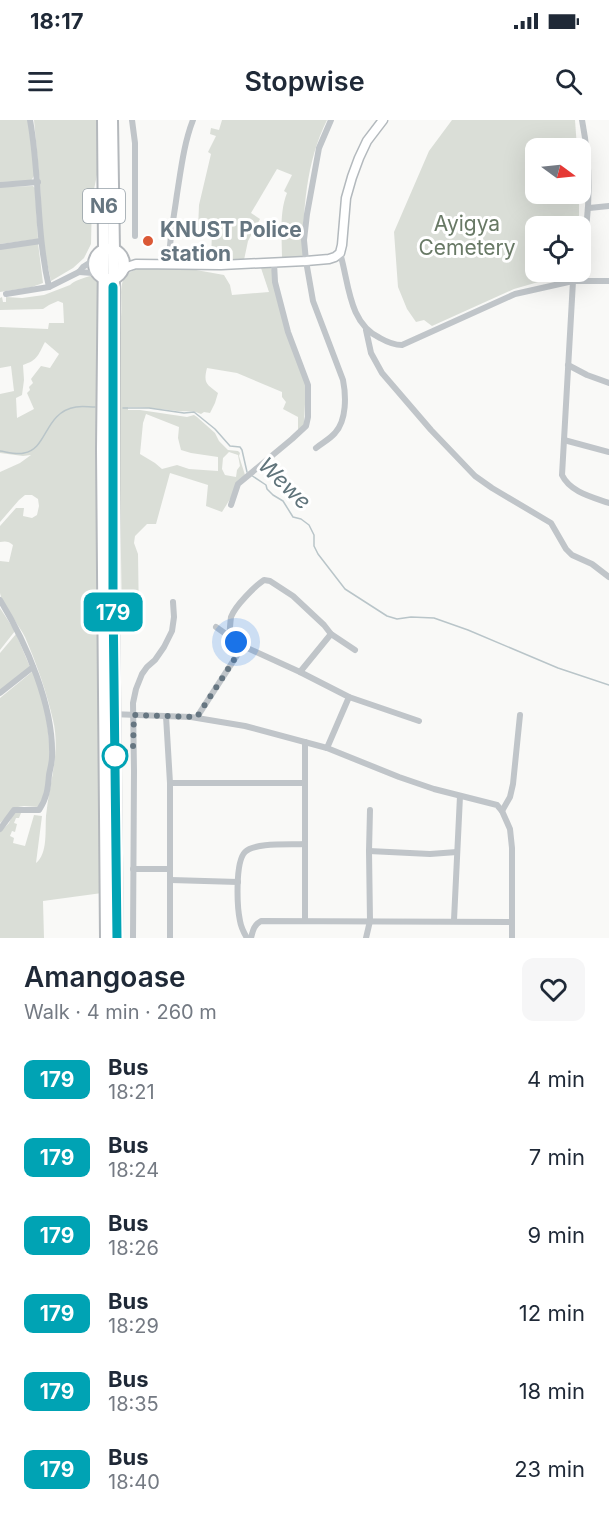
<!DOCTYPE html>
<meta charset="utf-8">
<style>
:root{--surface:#fff;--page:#f6f6f7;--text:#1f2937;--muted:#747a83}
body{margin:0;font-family:Inter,sans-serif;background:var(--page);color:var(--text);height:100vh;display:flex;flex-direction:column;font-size:22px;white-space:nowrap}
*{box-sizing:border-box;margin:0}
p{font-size:20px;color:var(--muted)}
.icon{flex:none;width:33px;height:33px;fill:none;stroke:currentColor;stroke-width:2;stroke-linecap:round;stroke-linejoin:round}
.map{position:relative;height:818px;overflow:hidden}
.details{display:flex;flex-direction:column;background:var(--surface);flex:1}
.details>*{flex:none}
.badge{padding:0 12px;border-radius:9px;font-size:21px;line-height:39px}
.needle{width:39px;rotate:105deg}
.buttons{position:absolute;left:525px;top:18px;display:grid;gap:12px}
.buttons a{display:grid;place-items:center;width:66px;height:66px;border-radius:12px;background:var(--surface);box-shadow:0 6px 24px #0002;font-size:30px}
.you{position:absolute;width:30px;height:30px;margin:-15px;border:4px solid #fff;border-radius:50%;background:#1a73e8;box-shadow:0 0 0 9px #1a73e833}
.map>.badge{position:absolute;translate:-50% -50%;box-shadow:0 0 0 3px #fff}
.round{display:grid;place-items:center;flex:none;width:63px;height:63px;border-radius:12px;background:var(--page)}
.head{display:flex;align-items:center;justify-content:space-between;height:102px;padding:0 24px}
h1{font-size:28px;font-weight:600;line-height:45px}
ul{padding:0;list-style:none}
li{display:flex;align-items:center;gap:18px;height:78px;padding:0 24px}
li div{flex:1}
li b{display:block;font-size:22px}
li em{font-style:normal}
li .badge{min-width:66px;font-weight:700;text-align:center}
.status{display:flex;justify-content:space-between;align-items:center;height:42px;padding:0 30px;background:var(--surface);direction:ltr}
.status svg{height:16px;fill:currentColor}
header{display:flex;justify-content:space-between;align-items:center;height:78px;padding:0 24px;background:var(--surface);font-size:27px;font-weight:600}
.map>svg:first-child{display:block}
.green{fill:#daded7;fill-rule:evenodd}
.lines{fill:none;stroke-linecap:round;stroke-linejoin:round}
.stream{stroke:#b9c5c9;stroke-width:1.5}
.secondary-casing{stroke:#b3b9bd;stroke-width:11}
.highway-casing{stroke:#b4b8bc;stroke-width:14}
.street{stroke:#c0c5c9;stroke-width:6}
.secondary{stroke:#fff;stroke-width:8}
.highway{stroke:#fff;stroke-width:10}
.line-casing{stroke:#fff;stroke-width:14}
.line{stroke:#00a3b4;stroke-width:9}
.walk{stroke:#667681;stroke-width:6;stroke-dasharray:0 10.8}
.poi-dot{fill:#db5936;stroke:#fff;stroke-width:2}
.stop-dot{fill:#fff;stroke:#00a3b4;stroke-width:3}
.labels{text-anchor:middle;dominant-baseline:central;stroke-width:6;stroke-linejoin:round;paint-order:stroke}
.shield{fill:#fff;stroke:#949fa7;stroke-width:1.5}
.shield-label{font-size:20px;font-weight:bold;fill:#667681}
.park-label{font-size:21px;fill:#687965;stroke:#fff}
.poi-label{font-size:21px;font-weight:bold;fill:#667681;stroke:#fff;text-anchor:start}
.water-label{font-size:22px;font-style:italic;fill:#60747b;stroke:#fff}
</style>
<div class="status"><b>18:17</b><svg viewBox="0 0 49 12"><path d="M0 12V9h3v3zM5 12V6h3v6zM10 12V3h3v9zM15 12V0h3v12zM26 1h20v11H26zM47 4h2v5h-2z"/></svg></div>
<header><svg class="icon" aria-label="menu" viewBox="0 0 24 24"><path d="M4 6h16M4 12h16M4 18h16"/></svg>Stopwise<svg class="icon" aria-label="search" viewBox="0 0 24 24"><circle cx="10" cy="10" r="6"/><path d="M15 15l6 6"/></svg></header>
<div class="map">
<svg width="609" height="818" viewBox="0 0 609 818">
<rect width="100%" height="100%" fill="#f9f9f7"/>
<!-- green -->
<g class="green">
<polygon points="0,0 28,0 35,54 31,61 0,62"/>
<polygon points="34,0 99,0 99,45 92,79 91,124 84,138 73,148 51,161 42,119 40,65"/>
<path d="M222,0H327C306,42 303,90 303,136L282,139C282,117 279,93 287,73L284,71L292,55L277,49L251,93L260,99L248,121L244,140L211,139L212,112L198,110L199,85L211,34L208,32L216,16L210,14L211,8L219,10Z"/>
<polygon points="452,0 575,0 577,28 536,28 536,74 579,74 579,98 578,106 536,106 536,152 568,152 566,154 514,169 432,206 424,200 416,202 407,189 398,167 394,112 429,31"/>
<polygon points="33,66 35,68 38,119 0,124 0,67"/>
<polygon points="38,123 43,163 32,167 0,172 0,128"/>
<path d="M148,147L185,148L224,155L230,165L232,175L269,172L261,148L271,147L306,263L304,305L298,310V297L283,289L286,282L282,277V272L237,253L207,248C203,264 207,264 218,273L215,283L210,293L204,292L201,294C193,290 186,292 177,291C161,289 144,287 128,287V290H140L187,297L194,295L197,297L215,313L219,321L228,330L238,331L240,333L239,336L245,355L222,392L206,386L208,365L170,353L156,404H147L135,416L134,423L138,434L139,500L122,505L118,230C119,219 121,208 121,197C123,170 113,151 148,147ZM146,294L179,307L178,318L181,330L191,333L218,337V351L189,349L177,345L162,349L155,343L140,334L143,303ZM229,332L238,335L240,346L237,350L236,357L225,355L222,349L223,338Z"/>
<path d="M90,156L98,159V163L100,485L99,637L102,773L43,781L44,818H0V712L9,703L13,694L16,692L21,693L19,698H16L14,703L17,704L15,712L12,711L10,716L14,718L13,723L25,726L34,695L42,696L36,743C48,734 45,710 46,696C49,664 61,632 53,600C47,573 36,542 25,517C20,507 1,482 0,473C0,463 0,451 0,441L9,442L13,425C9,421 5,421 0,422V406L16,388H24L23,396L32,398L37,395L39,386L38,379L32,375H25L19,380L0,402V352L20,343L31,335L23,336L0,333V274L14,271L11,246L0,248V207L48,209L49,203H64L63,183L58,181L49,185L43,189L0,190V178L2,177L3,182H6V177L22,178L44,175L70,165C75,160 84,158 90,156ZM45,222L59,234L50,248L41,246L31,259L33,263L29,267L30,270L27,273L34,289L17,298L16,278L22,275L24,260L23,245C38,240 38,235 45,222Z"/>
<polygon points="0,488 15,511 0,530"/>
<polygon points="16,514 30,547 0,573 0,533"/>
<path d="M33,551C36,561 41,571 43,582C50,613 55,659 38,687L24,686L18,687L0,703V578Z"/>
</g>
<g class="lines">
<!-- stream -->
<g class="stream">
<polyline points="123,288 149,288 184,293 194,292 215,309 230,326 240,327 242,330 247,352"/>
<path d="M0,331C7,332 17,335 24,333C48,329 44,292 76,287C82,286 89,287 95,287"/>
<polyline points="251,355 266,365 267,369 273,375 283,381 293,397 301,399 309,405 314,415 314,426 318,434 345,469 387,496 397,499 411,497 434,498 468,510 558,548 609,565"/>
</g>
<defs>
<polyline id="secondary" points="123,150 127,147 136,144 221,145 306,141 329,139 335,137 340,133 342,125 346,78 352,57 359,38 367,21 383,0"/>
<g id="highway">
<polyline points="103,0 104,130 102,330 106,818"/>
<polyline points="112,0 114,130 113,476 117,818"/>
<circle cx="109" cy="144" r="15"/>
</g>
</defs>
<!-- secondary casing -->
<use href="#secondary" class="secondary-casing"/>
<!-- highway casing -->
<use href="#highway" class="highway-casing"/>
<!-- street -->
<g class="street">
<path d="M30,0C40,55 36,112 49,167"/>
<polyline points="132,0 135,23 135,116"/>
<polyline points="0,65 38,62"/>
<polyline points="589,88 609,86"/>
<polyline points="0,127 41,121"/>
<path d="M340,133C349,162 348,203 380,218C387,222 394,225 402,225L515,174L573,161H609"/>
<path d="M580,142C591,95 591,47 582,0"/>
<path d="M169,144C169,120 174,97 177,74C181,49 184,23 193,0"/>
<polyline points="79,152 93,153 98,154"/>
<path d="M577,152L573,161L562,355C570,372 592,377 609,383"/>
<polyline points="6,174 49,167 79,152 83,147 94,140"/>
<polyline points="366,210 371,233 382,253 431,310 475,356 492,368 551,403 566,429 572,435 592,444 609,457"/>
<polyline points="568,245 587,255 609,263"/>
<polyline points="564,320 609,332"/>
<path d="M316,328C322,323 330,319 335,313C347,300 346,275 343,260L313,181L306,141L304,120L307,94L319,28L331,0"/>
<polyline points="231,385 238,364 292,319 306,306 308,297 308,265 288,212 275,162 274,143"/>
<path d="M0,480C26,522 54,587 52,637C52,643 50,649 49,655C48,668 47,678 39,690H14L0,709"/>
<polyline points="216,507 243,526 300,552 349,577 419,601"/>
<path d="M229,517C230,511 230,504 231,497C235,486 255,466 264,460L270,461L293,476L324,505L331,514L355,530"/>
<polyline points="300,552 331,514"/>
<polyline points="0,573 33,547"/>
<polyline points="111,594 191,597 245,606 327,628 399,657 434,669 497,685 502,691 510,709 512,728 512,818"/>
<polyline points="166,596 170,663 170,818"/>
<polyline points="197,597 243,526"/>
<polyline points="305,622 305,801"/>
<polyline points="327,628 349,577"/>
<polyline points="170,663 305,663"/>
<polyline points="502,691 510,677 513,664 520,595"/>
<polyline points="369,731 430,734 457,732"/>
<polyline points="133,749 170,749"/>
<polyline points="171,760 238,762"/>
<polyline points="454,800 460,676"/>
<polyline points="133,818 134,651 133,583 136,569 142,554 147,547 155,540 164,527 172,511 174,497 173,482"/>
<path d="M247,818C244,813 241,807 240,801C237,787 235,742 245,732C255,722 291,725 305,724"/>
<path d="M251,818C253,810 254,805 261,801L512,802"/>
<polyline points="366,818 370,801 369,731 370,690"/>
</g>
<!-- secondary -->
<use href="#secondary" class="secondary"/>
<!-- highway -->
<use href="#highway" class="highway"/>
</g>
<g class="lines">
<defs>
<polyline id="line" points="113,167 113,476 117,818"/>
</defs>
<!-- line casing -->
<use href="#line" class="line-casing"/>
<!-- line -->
<use href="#line" class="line"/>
<!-- walk -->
<polyline class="walk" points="115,636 133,628 134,595 197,597 243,526 236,522"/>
</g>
<!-- markers -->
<circle class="poi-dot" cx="148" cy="121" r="6"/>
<circle class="stop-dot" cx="115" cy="636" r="12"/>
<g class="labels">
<!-- shield labels -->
<rect class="shield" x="83" y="69" width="42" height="34" rx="4.5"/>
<g class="shield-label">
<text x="104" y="86">N6</text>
</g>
<!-- park labels -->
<g class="park-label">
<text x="467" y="103">Ayigya<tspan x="467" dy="24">Cemetery</tspan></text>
</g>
<!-- poi labels -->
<g class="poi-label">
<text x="160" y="109">KNUST Police<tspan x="160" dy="24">station</tspan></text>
</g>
<!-- water labels -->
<g class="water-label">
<text transform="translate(285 363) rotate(44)">Wewe</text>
</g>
</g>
</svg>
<div class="buttons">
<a><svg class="needle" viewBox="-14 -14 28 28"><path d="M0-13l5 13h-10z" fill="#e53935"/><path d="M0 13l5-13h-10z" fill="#747a83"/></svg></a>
<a><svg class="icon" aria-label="locate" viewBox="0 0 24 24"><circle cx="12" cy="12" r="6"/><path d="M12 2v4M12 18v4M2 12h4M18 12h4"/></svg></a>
</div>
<div class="you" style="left:236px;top:522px"></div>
<b class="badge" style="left:113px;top:492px;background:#00a3b4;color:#fff">179</b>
</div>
<section class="details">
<div class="head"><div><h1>Amangoase</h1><p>Walk · 4 min · 260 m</p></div><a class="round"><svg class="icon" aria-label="heart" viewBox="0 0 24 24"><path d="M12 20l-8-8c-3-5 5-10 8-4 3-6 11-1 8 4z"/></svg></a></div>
<ul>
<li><span class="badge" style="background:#00a3b4;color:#fff">179</span><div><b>Bus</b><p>18:21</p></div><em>4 min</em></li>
<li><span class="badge" style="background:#00a3b4;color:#fff">179</span><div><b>Bus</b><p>18:24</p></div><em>7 min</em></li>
<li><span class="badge" style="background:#00a3b4;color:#fff">179</span><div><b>Bus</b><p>18:26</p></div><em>9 min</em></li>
<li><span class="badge" style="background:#00a3b4;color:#fff">179</span><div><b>Bus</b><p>18:29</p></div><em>12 min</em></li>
<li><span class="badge" style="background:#00a3b4;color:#fff">179</span><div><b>Bus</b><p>18:35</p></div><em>18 min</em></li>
<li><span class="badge" style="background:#00a3b4;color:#fff">179</span><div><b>Bus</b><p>18:40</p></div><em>23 min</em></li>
</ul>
</section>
